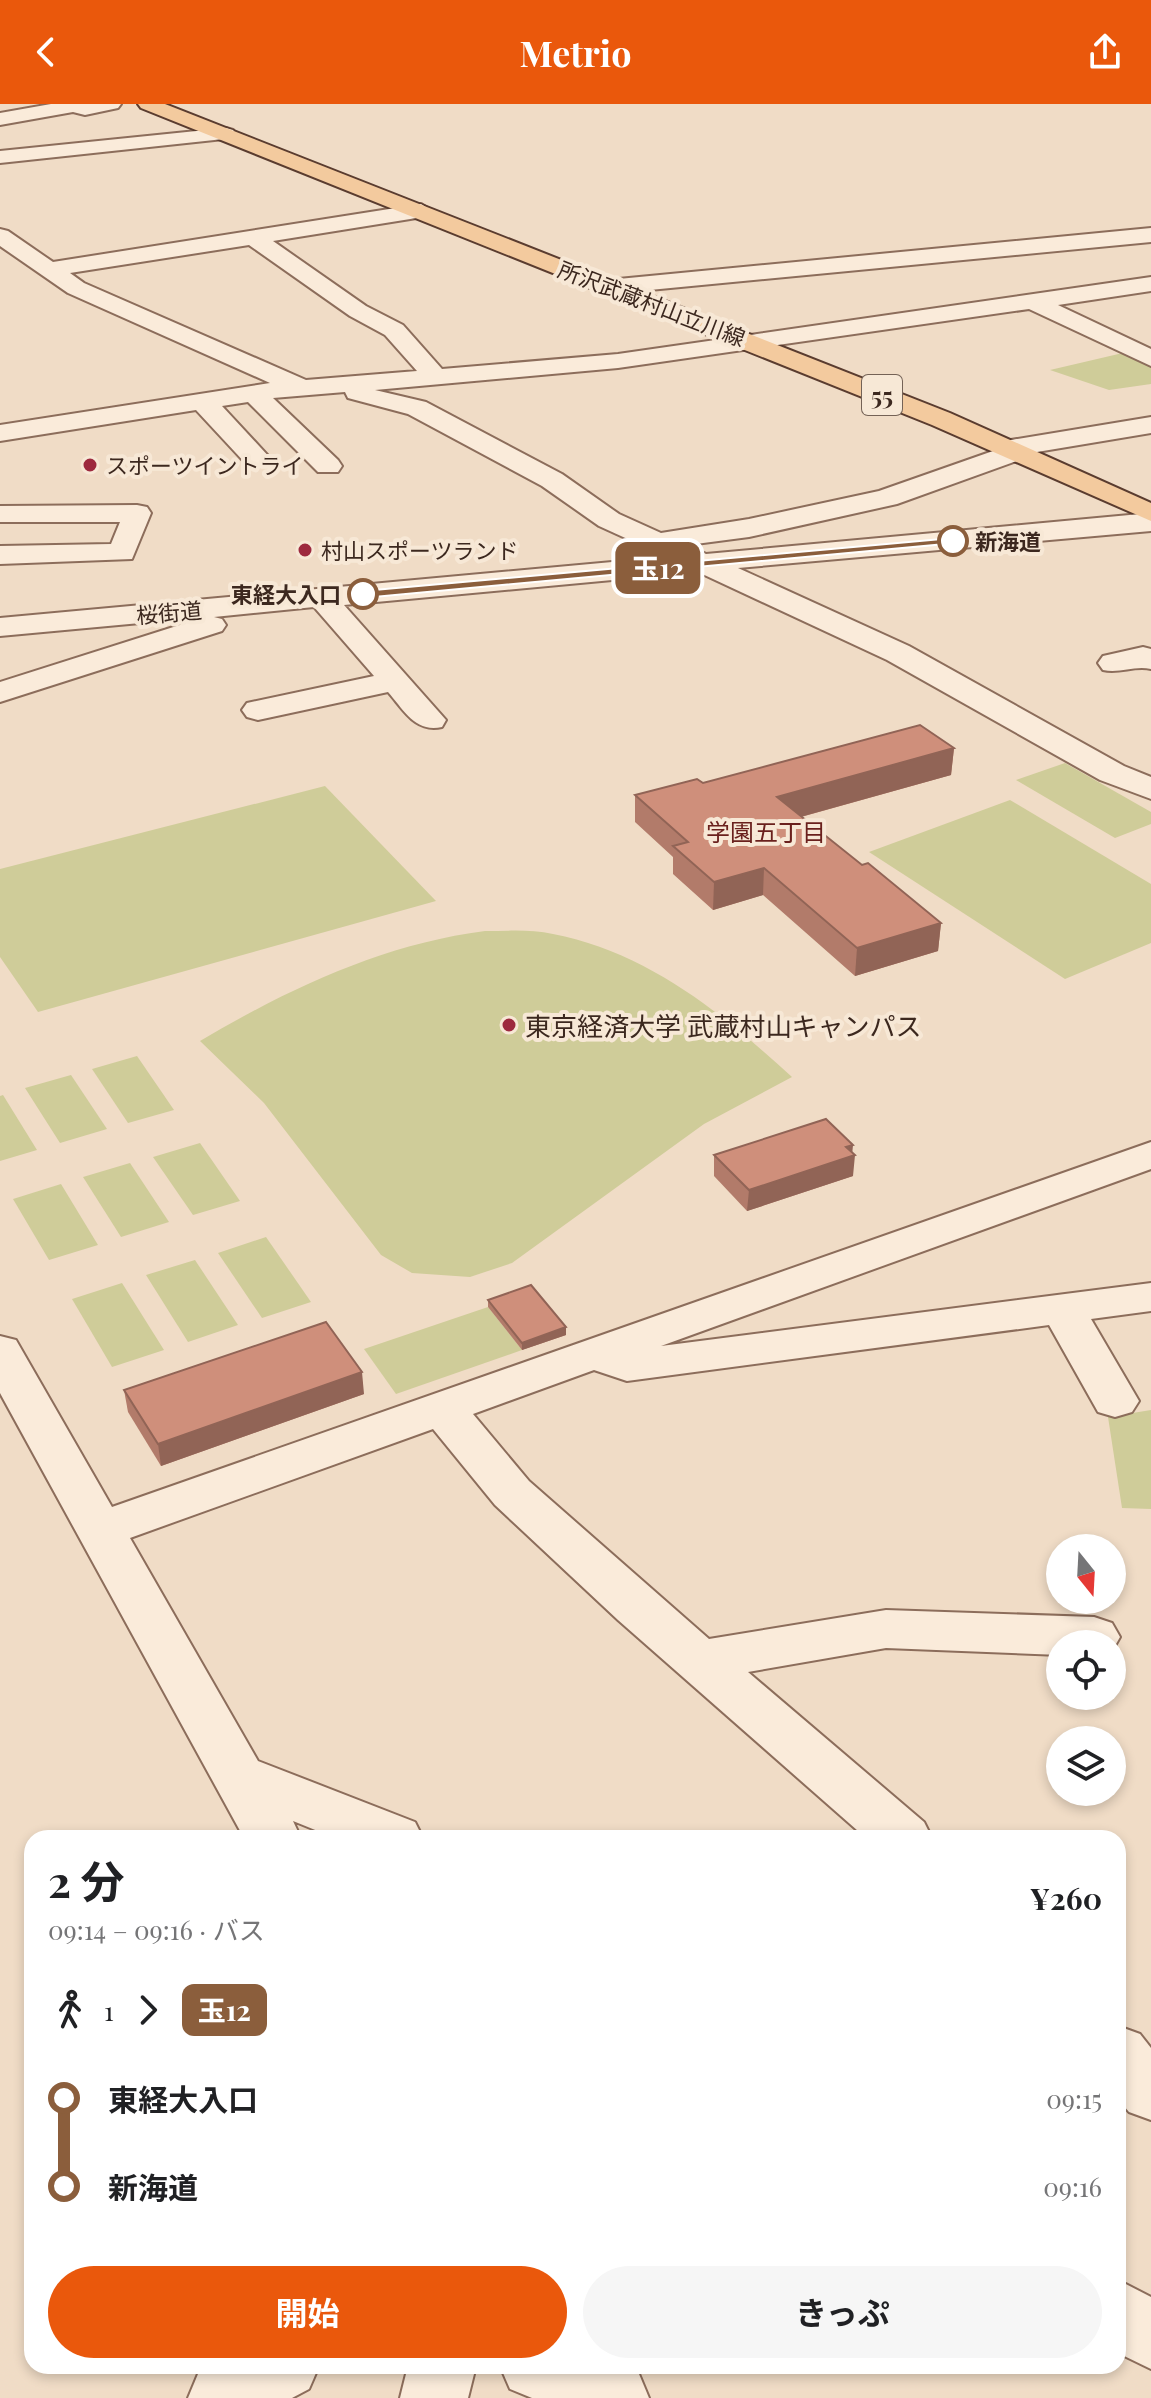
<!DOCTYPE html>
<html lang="ja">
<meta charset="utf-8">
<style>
:root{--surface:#fff;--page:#f6f6f6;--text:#202124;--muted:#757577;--accent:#ea580c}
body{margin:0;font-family:"Playfair Display","Noto Sans JP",serif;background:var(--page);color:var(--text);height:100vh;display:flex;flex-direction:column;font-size:30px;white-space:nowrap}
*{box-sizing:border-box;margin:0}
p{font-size:26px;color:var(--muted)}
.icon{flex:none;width:44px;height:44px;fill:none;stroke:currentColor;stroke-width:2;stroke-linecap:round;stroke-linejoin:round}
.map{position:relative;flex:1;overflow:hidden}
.panel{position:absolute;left:24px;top:1726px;width:1102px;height:544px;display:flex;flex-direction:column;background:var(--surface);border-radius:24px;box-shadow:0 4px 12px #0003}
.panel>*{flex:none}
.badge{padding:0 16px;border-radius:12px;font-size:28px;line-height:52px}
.needle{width:52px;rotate:162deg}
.buttons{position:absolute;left:1046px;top:1430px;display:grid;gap:16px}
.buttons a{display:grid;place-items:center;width:80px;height:80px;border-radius:50%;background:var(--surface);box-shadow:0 4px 12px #0003;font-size:40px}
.map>.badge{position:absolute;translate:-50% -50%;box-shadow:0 0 0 4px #fff}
.legs{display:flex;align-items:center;gap:12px;height:88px;padding:0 24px;font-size:26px}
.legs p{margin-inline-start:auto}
.overview{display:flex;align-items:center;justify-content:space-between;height:136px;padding:0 24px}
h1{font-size:44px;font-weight:700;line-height:60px}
.primary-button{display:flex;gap:16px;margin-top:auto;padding:16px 24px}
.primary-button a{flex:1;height:92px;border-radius:48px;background:var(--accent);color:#fff;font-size:32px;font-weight:700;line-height:92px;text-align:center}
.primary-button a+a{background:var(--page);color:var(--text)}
ul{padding:0 24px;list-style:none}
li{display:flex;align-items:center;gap:28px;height:88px;font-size:30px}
li i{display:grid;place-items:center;width:12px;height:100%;margin:0 10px;background:currentColor}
li i::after{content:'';width:20px;height:20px;margin:-10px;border:6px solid;border-radius:50%;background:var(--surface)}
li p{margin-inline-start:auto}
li:first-child i{background:linear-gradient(#0000 50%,currentColor 0)}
li:last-child i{background:linear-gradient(currentColor 50%,#0000 0)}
header{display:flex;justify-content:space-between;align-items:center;height:104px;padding:0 24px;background:var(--accent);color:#fff;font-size:36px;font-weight:700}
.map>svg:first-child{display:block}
.green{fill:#cfcc99}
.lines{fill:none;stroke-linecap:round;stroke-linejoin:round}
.minor-casing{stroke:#8c6d5b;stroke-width:4}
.major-casing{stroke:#5a3c2f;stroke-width:4}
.minor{fill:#faebda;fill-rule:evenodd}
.major{fill:#f3ca9e;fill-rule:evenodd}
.wall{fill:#b27b6a}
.shaded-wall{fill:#916456}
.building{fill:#cf8f7b;stroke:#916456;stroke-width:2}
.line-1{fill:#8b5e3c;stroke:#fff;stroke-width:2}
.poi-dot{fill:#9d293e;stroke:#f7e8d6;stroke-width:3}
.stop-1-dot{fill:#fff;stroke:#8b5e3c;stroke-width:4}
.labels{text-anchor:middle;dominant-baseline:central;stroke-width:8;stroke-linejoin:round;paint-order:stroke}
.far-street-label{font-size:22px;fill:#3c281f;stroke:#f7e8d6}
.far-poi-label{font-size:22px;fill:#3c281f;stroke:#f7e8d6;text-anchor:start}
.far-stop-label{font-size:22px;font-weight:bold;fill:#3c281f;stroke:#f7e8d6;text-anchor:start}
.shield{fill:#f7e8d6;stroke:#746256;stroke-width:2}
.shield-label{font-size:24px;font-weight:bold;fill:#3c281f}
.far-neighbourhood-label{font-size:24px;fill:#6a201d;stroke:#f7e8d6}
.poi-label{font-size:26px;fill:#3c281f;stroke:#f7e8d6;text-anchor:start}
</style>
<header><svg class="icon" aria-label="back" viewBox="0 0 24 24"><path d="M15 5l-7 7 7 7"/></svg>Metrio<svg class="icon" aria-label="share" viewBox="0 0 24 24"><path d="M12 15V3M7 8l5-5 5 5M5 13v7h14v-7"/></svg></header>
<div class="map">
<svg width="1151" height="2294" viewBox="0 0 1151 2294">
<rect width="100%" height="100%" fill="#f0dcc6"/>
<!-- green -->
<g class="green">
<polygon points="1127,248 1151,259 1151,280 1109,286 1050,266"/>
<polygon points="1065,659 1151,708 1151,720 1115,734 1016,676"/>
<polygon points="325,682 436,797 38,908 0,853 0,765"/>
<polygon points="1010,696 1151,780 1151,839 1065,875 869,748"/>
<path d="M485,827C507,827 531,825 553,830C647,848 722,909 792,973L704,1020L512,1159L470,1173L412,1169L381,1151L264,999L200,937C288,885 383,840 485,827Z"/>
<polygon points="137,952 174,1006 128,1019 92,965"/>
<polygon points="71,971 107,1025 60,1039 25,984"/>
<polygon points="3,991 37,1046 0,1057 0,992"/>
<polygon points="200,1039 240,1097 193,1111 153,1053"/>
<polygon points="130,1059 169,1118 121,1133 83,1073"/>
<polygon points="61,1080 98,1141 49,1156 13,1095"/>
<polygon points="266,1133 311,1198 262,1214 218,1149"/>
<polygon points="195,1156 238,1221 188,1238 146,1171"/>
<polygon points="122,1179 164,1246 112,1263 72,1195"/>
<polygon points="488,1203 522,1246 396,1290 364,1245"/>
<polygon points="1151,1306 1151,1405 1122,1404 1108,1313"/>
</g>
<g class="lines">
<defs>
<g id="minor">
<polygon points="51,0 121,0 118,4 85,11 73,8 0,21 0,9"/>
<polygon points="226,24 233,26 236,30 233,34 0,59 0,47"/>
<path d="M421,100L432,107L429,112L273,137L366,202L403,221L442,265L618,250L1151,173V187L1058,201L1151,245V262L1029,205L618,264L375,286L426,298L562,370L619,410L661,429L749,415L879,387L993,347L996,339L1005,337L1151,313V329L1025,350L1022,355L897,400L749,433L688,441L706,450L1151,409V427L738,464L909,542L1124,662L1151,673V695L1100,676L887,556L698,468L344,501L446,616L442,623C415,629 404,606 388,588L258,616L247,613L242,606L247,599L374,572L314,503L214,513L222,515L226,521L222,527L0,598V578L205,513L0,532V514L667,453L599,422L542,382L408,310L348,294L345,288L273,294L338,356L342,362L338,368H318L248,298L222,302L272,356L268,362H248L196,306L0,337V321L270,279L68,189L0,142V125L8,127L53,158ZM249,141L350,212L385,231L417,267L306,276L84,179L70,169Z"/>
<polygon points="1151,124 1151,138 608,190 600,188 596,183 600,178 608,176"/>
<polygon points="137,401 147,403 151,409 132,455 0,460 0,442 111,440 120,418 0,418 0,402"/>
<path d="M1143,543L1151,545V565C1134,561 1120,570 1103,566L1098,559L1103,552Z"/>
<polygon points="1151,1038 1151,1065 661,1242 1151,1179 1151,1207 1091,1215 1139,1297 1132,1308 1115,1313 1098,1308 1049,1221 627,1277 594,1266 473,1310 529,1377 709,1535 886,1506 1094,1513 1112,1519 1120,1533 1112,1547 1112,1540 1060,1540 1060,1551 886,1544 748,1568 924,1718 932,1734 866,1734 618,1516 495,1401 433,1325 130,1434 258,1657 415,1718 423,1734 335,1734 293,1717 301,1734 244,1734 0,1289 0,1232 16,1236 112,1403"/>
<polygon points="1118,1922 1140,1930 1151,1944 1151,2016 1129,2008 1118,1995"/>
<polygon points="1118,2176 1151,2193 1151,2265 1118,2249"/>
<polygon points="214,2262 319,2262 309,2285 292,2294 188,2294 198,2270"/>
<polygon points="408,2262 476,2262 468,2294 400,2294"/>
<polygon points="500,2262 619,2262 639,2270 649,2294 532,2294 510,2285"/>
</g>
<polygon id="major" points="138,0 165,0 950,309 1151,399 1151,417 932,321 141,4"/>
</defs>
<!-- minor casing -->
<use href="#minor" class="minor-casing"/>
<!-- major casing -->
<use href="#major" class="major-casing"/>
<!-- minor -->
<use href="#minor" class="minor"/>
<!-- major -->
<use href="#major" class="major"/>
</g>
<!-- wall -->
<g class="wall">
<polygon points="954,644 951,671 801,713 862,761 941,819 938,847 855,872 763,791 713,806 673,770 673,753 635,718 635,691 703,679"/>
<polygon points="852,1048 853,1072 747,1107 714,1072 714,1051"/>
<polygon points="488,1196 566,1231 522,1246 488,1203"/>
<polygon points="124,1286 364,1290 161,1362 128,1308"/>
</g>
<!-- shaded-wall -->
<g class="shaded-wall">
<polygon points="954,644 951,671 775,720 777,693"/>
<polygon points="764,764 763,791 713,806 714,778"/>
<polygon points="941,819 938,847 855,872 857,844"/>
<polygon points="853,1041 852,1052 855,1051 853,1072 747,1107 749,1086"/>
<polygon points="566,1223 566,1231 522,1246 522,1239"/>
<polygon points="362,1268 364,1290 161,1362 158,1340"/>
</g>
<!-- building -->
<g class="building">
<polygon points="920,621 954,644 777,693 862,761 868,759 941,819 857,844 764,764 714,778 673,742 688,738 635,691 697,675 703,679"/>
<polygon points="826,1015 853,1041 846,1043 855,1051 749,1086 714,1051"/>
<polygon points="531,1181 566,1223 522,1239 488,1196"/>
<polygon points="326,1218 362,1268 158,1340 124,1286"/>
</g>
<!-- line-1 -->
<polygon class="line-1" points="953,434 956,435 956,439 363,494 358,490 363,487"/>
<!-- markers -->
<g class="poi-dot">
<circle cx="90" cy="361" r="8"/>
<circle cx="305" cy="446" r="8"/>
<circle cx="509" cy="921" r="8"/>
</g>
<g class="stop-1-dot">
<circle cx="953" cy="437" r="14"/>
<circle cx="363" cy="490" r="14"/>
</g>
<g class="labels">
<!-- far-street labels -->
<g class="far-street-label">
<text transform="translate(652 199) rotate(21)">所沢武蔵村山立川線</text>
<text transform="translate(169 508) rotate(-5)">桜街道</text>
</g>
<!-- far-poi labels -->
<g class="far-poi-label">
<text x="106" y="361">スポーツイントライ</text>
<text x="321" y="446">村山スポーツランド</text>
</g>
<!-- far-stop labels -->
<g class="far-stop-label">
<text x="975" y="437">新海道</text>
<text x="341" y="490" text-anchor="end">東経大入口</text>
</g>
<!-- shield labels -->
<rect class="shield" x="862" y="271" width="40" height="40" rx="6"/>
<g class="shield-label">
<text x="882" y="291">55</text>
</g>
<!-- far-neighbourhood labels -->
<g class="far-neighbourhood-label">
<text x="766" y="727">学園五丁目</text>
</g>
<!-- poi labels -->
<g class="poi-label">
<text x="525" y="921">東京経済大学 武蔵村山キャンパス</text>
</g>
</g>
</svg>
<div class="buttons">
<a><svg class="needle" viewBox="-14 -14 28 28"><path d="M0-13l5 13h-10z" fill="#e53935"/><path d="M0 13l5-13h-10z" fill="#757577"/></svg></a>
<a><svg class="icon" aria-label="locate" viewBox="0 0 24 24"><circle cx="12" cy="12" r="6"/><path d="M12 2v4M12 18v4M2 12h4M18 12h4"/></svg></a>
<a><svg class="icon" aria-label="layers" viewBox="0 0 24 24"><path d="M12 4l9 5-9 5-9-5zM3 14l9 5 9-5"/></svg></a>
</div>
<b class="badge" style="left:658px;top:464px;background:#8b5e3c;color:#fff">玉12</b>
<section class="panel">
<div class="overview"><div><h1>2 分</h1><p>09:14 – 09:16 · バス</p></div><b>¥260</b></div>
<div class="legs"><svg class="icon" aria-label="walk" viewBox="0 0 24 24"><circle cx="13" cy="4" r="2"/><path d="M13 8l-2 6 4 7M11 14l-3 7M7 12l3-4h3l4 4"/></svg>1<svg class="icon" aria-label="forward" viewBox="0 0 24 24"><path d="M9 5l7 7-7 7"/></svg><b class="badge" style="background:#8b5e3c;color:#fff">玉12</b></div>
<ul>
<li><i style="color:#8b5e3c"></i><b>東経大入口</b><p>09:15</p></li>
<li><i style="color:#8b5e3c"></i><b>新海道</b><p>09:16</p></li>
</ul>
<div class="primary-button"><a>開始</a><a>きっぷ</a></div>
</section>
</div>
